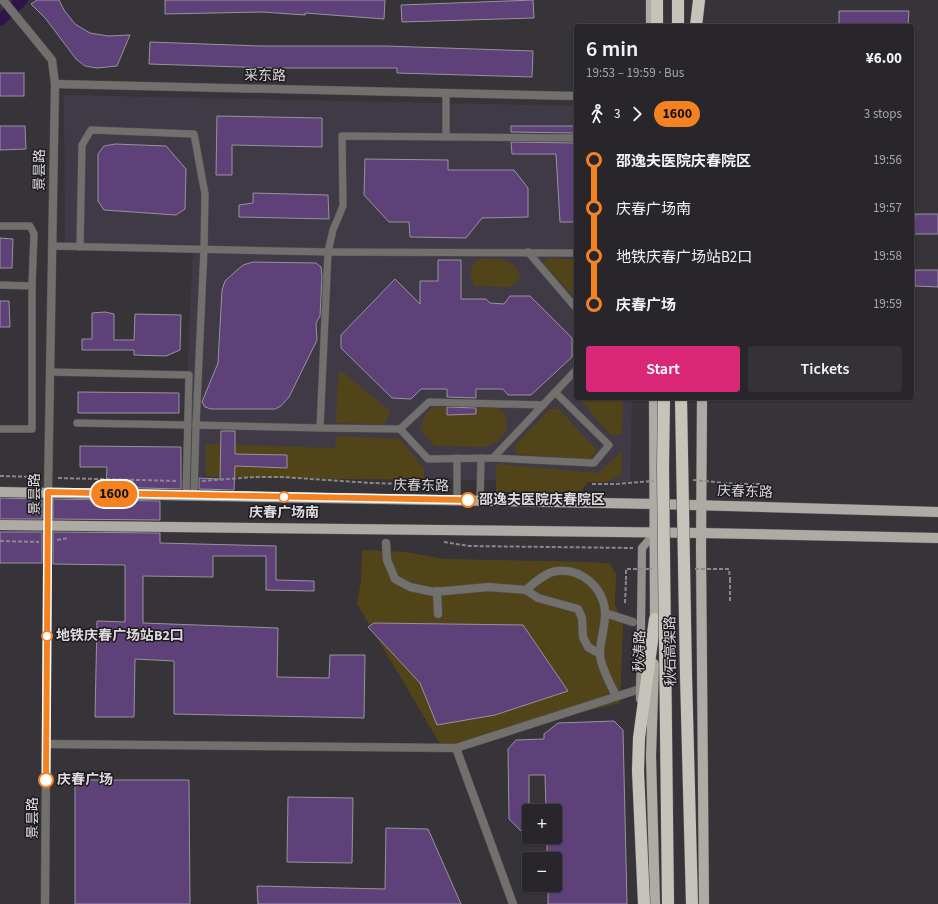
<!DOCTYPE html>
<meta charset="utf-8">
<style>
:root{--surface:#28262b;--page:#343237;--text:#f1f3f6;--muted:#a5a5a9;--line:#444347;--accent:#db2777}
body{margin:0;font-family:"Source Sans 3","Noto Sans SC",sans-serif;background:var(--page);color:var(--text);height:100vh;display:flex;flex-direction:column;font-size:15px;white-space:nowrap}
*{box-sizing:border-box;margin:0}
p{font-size:13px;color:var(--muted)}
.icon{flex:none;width:22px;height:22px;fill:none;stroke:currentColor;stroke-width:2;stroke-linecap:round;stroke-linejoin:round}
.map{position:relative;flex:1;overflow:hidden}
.sheet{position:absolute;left:574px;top:24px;width:340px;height:376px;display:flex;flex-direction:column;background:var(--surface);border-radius:4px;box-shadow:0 1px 3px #0004,0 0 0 1px var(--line)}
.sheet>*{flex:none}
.badge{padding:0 8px;border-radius:13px;font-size:14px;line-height:26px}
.buttons{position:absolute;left:522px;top:804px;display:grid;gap:8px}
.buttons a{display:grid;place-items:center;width:40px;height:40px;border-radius:4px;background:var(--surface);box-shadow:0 1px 3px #0004,0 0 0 1px var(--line);font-size:20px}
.map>.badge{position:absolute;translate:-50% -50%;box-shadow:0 0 0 2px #fff}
.legs{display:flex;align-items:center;gap:6px;height:44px;padding:0 12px;font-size:13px}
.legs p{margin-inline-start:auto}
.head{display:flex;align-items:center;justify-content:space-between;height:68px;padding:0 12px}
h1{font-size:22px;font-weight:600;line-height:30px}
.action{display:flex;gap:8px;margin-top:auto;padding:8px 12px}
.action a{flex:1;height:46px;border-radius:4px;background:var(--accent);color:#fff;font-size:16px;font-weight:600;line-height:46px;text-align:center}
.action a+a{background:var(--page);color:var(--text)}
ul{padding:0 12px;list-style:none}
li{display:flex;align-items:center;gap:14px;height:48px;font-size:15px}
li i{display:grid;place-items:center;width:6px;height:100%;margin:0 5px;background:currentColor}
li i::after{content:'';width:10px;height:10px;margin:-5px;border:3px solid;border-radius:50%;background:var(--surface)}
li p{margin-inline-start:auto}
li:first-child i{background:linear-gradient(#0000 50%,currentColor 0)}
li:last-child i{background:linear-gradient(currentColor 50%,#0000 0)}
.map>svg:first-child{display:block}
.built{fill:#403a46}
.green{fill:#524419}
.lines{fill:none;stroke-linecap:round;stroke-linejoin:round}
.canal{stroke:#301447;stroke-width:12}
.building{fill:#5e4178;stroke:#97939b}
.lane-casing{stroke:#545157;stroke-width:8}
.street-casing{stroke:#545157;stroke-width:9}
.secondary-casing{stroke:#545157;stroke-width:9}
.primary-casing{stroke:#545157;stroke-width:11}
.highway-casing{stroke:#545157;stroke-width:13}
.path{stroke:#8b888d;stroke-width:2;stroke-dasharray:4 2;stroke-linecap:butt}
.lane{stroke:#72706d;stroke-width:7}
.street{stroke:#72706d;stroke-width:8}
.secondary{stroke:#94928c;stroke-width:8}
.primary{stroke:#aeaba4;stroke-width:10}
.highway{stroke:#c6c3ba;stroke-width:12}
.highway-bridge-casing{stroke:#545157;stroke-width:13;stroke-linecap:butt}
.path-bridge{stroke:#8b888d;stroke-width:2;stroke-dasharray:4 2;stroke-linecap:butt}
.highway-bridge{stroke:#c6c3ba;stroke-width:12}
.line-1-casing{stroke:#fff;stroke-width:9}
.line-1{stroke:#f58220;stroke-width:6}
.stop-1-dot{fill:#fff;stroke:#f58220;stroke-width:2}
.labels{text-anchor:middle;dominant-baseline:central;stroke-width:3;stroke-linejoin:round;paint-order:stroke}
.street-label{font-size:14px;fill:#dcdade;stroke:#1d1b1e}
.stop-label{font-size:14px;font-weight:bold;fill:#dcdade;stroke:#1d1b1e;text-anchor:start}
</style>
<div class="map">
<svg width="938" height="904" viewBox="0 0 938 904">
<rect width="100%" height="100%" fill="#363339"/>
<!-- built -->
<polygon class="built" points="64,95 576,106 576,398 632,398 630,482 183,476 193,244 65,245"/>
<!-- green -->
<g class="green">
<polygon points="549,258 576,260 576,299 543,263"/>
<polygon points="476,259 502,259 514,265 521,277 512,287 474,286 470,272"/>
<polygon points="338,372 344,373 391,412 384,424 336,423"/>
<polygon points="578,398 623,398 622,435 610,434"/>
<polygon points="433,407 497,408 504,412 508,428 498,441 486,447 435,446 419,428 426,414"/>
<polygon points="550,409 559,409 597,450 589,460 517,454 515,445"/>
<polygon points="336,436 400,439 424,468 424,480 206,477 206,444 335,448"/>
<polygon points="622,451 622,474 608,482 588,482 579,494 496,492 496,464 598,473"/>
<polygon points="362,550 406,552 444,559 592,562 610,564 616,574 615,605 623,624 620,703 442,747 357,604 361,581"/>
</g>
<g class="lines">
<!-- canal -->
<polyline class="canal" points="0,20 22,0"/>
</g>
<!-- building -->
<g class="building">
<polygon points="37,0 59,0 64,10 75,24 90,33 108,36 130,35 117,66 97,68 85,66 76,59 46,19 31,4"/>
<polygon points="165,0 385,0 384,19 305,13 305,15 262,12 165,14"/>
<polygon points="533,0 534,18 402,22 401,5"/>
<polygon points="839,11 909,11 908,26 839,26"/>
<polygon points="150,42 260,46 386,46 533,51 532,77 397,73 397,68 271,68 149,64"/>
<rect x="0" y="73" width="24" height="23"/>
<polygon points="217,116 322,118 322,147 232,145 232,175 216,175"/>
<polygon points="0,126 25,126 26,149 0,150"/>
<polygon points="511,126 576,126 576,133 511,132"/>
<polygon points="511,142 576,143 576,222 560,222 556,154 512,154"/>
<polygon points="115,144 166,146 186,169 185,209 176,215 104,210 98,201 98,154 104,146"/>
<polygon points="365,159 448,160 448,170 514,170 528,188 528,217 482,218 466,238 410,237 409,222 389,222 364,195"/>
<polygon points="253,193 328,195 329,219 239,217 239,205 253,203"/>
<polygon points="915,214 938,214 938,234 914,234"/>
<polygon points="0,238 13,239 12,268 0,268"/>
<polygon points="438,260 461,260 461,299 486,299 490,303 504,304 510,296 530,296 572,338 572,357 531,395 508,395 503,389 476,389 476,398 447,397 447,389 421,389 411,399 392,398 341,348 341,335 395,279 420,304 420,281 438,281"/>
<polygon points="253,262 316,263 321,267 322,276 320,316 316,323 317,340 289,397 281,406 275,409 211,409 205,407 202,402 218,363 222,290 225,281 236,271 243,265"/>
<polygon points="915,270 938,270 938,287 915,286"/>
<polygon points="0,301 9,301 10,327 0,327"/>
<polygon points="105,312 114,314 114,340 134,340 135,314 181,315 180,350 166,356 134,355 134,350 82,350 82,339 92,339 92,313"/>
<polygon points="78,392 179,393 179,413 78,413"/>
<polygon points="447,407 476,408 476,414 447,415"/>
<polygon points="221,431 235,431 235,454 287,455 287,468 235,466 234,490 199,489 199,478 220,479"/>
<polygon points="80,446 181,447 181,489 106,487 107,467 80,467"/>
<polygon points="0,498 42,499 42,519 0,519"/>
<polygon points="53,499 160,501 160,520 53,519"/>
<rect x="0" y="532" width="42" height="31"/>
<polygon points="53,532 160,533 160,543 276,546 276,580 314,581 314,591 266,590 266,556 213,556 213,577 143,576 143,623 278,628 277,677 329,678 330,655 365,655 364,718 174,714 174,661 135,659 134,717 95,717 97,621 125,622 125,565 53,564"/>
<polygon points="374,623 523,625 568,691 495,715 437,725 420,683 368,627"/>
<polygon points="614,721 623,730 627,904 548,904 548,885 555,885 555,859 547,859 547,837 555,837 555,811 546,811 545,775 529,775 529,831 521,831 509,819 508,749 516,740 544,739 544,734 558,723"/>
<polygon points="75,780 189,780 190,904 75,904"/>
<polygon points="288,797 353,798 352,863 287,862"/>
<polygon points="386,828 428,829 461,904 258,904 257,886 385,889"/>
</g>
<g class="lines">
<defs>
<g id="lane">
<polyline points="446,137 446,93"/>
<polyline points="576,138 342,136 343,206 333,230 328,252 320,428 400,429 428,459 493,458 576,370"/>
<polyline points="0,226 30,226 34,234 32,286"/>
<polyline points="52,246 328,252 576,253"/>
<polyline points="80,247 82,145 91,130 194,134 205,194 204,249 196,425 194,495"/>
<polyline points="528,252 576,308"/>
<polyline points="0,285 32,286 32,429 0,429"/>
<polyline points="50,372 189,375 186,495"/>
<polyline points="77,423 188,425"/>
<polyline points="196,425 320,428"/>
<polyline points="400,429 429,402 543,405"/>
<polyline points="493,458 594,463 609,445 555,392"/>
<polyline points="457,500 457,458"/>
<polyline points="480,501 481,458"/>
</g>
<g id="street">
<polyline points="3,0 52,60 55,84 48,492 45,904"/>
<polyline points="55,84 576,96"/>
<path d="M386,543L387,560L395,579L410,587L434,592L489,587L526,590C534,583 546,572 557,571C581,568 603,587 605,611C606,625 600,639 600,654C600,666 611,685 616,696"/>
<polyline points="526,590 538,598 578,609 582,618 583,637 588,647 600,654"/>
<polyline points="437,591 438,614"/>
<polyline points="605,613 633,622"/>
<polyline points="46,744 456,748 640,689"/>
<polyline points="456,748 513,904"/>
</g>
<polyline id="secondary" points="640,699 642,548 655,533"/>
<g id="primary">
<polyline points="651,0 651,22"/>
<polyline points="654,398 655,626"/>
<polyline points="702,398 701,549 704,904"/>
<polyline points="0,492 655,504 938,512"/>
<polyline points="0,525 701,533 938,538"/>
<polyline points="654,664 651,756 655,904"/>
</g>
<g id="highway">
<polyline points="657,0 657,26"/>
<polyline points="678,0 678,26"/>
<polyline points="696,26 699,0"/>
<polyline points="638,771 639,738 655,619"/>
</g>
</defs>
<!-- lane casing -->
<use href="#lane" class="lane-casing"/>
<!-- street casing -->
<use href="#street" class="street-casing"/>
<!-- secondary casing -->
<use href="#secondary" class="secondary-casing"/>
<!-- primary casing -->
<use href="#primary" class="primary-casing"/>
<!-- highway casing -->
<use href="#highway" class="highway-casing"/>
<!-- path -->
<g class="path">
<polyline points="0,476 38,477"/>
<polyline points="58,478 178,481"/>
<polyline points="202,481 255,477 281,477 372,483 440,485 444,489"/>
<polyline points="592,484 616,484"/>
<polyline points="738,484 761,484"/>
<polyline points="57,540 68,538"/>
<polyline points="0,541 39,542"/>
<polyline points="444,542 469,546 633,548"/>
<polyline points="730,579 730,601"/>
<polyline points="625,603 626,580"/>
</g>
<!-- lane -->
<use href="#lane" class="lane"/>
<!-- street -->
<use href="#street" class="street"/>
<!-- secondary -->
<use href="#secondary" class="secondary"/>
<!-- primary -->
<use href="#primary" class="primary"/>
<!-- highway -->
<use href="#highway" class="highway"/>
<defs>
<g id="highway-bridge">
<polyline points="664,398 663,468 668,904"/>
<polyline points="681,398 686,675 692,904"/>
<polyline points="638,771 644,904"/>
</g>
</defs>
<!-- highway-bridge casing -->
<use href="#highway-bridge" class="highway-bridge-casing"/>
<!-- path-bridge -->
<g class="path-bridge">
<polyline points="693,480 738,484"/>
<polyline points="616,484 653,481"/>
<polyline points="695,569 729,569 730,579"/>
<polyline points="626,580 626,569 652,569"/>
</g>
<!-- highway-bridge -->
<use href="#highway-bridge" class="highway-bridge"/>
</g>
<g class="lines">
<defs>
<polyline id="line-1" points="46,780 48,492 468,500"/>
</defs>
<!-- line-1 casing -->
<use href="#line-1" class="line-1-casing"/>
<!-- line-1 -->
<use href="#line-1" class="line-1"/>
</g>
<!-- markers -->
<g class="stop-1-dot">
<circle cx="284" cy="497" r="5"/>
<circle cx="468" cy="500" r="7"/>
<circle cx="47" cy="636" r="5"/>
<circle cx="46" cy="780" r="7"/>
</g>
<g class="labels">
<!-- street labels -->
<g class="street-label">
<text transform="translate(265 76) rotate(1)">采东路</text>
<text transform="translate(40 170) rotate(-89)">景昙路</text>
<text transform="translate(421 486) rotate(1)">庆春东路</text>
<text transform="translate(745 492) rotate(2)">庆春东路</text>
<text transform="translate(35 494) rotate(-90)">景昙路</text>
<text transform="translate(640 651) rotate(-88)">秋涛路</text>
<text transform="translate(671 651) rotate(-91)">秋石高架路</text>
<text transform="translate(33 818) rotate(-90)">景昙路</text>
</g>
<!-- stop labels -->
<g class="stop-label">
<text x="479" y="500">邵逸夫医院庆春院区</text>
<text x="284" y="513" text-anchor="middle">庆春广场南</text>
<text x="56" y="636">地铁庆春广场站B2口</text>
<text x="57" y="780">庆春广场</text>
</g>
</g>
</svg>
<div class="buttons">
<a>+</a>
<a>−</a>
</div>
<b class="badge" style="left:114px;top:494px;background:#f58220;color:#111">1600</b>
<section class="sheet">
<div class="head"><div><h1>6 min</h1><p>19:53 – 19:59 · Bus</p></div><b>¥6.00</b></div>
<div class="legs"><svg class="icon" aria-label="walk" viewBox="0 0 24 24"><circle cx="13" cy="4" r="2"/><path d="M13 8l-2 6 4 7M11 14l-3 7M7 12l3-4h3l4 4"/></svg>3<svg class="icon" aria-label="forward" viewBox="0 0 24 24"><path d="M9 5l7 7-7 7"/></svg><b class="badge" style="background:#f58220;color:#111">1600</b><p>3 stops</p></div>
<ul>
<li><i style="color:#f58220"></i><b>邵逸夫医院庆春院区</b><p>19:56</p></li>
<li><i style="color:#f58220"></i><span>庆春广场南</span><p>19:57</p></li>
<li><i style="color:#f58220"></i><span>地铁庆春广场站B2口</span><p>19:58</p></li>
<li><i style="color:#f58220"></i><b>庆春广场</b><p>19:59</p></li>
</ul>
<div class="action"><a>Start</a><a>Tickets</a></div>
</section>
</div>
